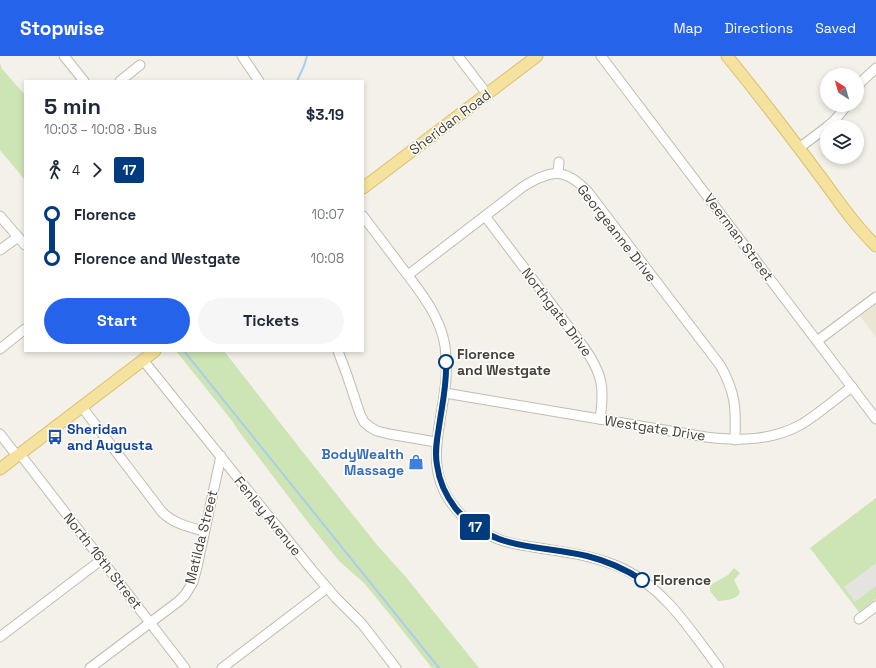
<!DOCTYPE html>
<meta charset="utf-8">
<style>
:root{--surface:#fff;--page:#f6f6f7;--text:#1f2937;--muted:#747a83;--accent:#2563eb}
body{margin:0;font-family:"Space Grotesk",sans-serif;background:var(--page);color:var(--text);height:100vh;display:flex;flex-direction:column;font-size:15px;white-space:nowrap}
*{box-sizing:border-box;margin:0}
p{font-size:13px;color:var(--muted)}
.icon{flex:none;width:22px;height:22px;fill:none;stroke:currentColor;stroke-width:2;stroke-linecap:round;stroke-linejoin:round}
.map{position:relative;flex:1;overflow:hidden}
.details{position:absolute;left:24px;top:24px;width:340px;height:272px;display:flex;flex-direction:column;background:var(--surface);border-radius:0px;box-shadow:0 2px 6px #0003}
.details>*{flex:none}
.badge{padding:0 8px;border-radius:3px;font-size:14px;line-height:26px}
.needle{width:26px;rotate:323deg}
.controls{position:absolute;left:820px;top:12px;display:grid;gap:8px}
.controls a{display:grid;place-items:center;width:44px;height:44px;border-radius:50%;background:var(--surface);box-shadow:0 2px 6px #0003;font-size:20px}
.map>.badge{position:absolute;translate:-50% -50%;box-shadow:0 0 0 2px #fff}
.legs{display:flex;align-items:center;gap:6px;height:44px;padding:0 20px;font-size:13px}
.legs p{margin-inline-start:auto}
.headline{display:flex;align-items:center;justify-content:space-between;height:68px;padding:0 20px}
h1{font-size:22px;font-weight:700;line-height:30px}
.button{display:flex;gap:8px;margin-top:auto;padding:8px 20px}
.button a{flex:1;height:46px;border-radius:24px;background:var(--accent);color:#fff;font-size:16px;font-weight:700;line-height:46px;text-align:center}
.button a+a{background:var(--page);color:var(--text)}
ul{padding:0 20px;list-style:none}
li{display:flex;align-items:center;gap:14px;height:44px;font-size:15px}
li i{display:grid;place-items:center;width:6px;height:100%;margin:0 5px;background:currentColor}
li i::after{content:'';width:10px;height:10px;margin:-5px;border:3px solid;border-radius:50%;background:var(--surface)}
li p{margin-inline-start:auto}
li:first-child i{background:linear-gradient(#0000 50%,currentColor 0)}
li:last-child i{background:linear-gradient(currentColor 50%,#0000 0)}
header{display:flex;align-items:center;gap:24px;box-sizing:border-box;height:56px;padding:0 20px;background:var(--accent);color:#fff}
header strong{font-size:19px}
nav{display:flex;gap:22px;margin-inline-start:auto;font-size:14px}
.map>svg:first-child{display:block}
.education{fill:#ebe6d4}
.green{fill:#cde4b5}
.parking{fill:#e5e3e0}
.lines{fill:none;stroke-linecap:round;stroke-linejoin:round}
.stream{stroke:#abcdeb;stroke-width:2}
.minor-casing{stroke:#c1bcaf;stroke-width:11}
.major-casing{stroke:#dac070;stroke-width:13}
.minor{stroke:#fff;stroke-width:9}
.major{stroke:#f6e29f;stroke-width:11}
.line-1-casing{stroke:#fff;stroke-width:9}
.line-1{stroke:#003b80;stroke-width:6}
.stop-1-dot{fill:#fff;stroke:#003b80;stroke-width:2}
.labels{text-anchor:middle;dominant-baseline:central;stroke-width:3;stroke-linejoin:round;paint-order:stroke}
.street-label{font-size:14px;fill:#464138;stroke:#fff}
.stop-label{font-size:14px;font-weight:bold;fill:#464138;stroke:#fff;text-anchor:start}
.transit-label{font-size:14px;font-weight:bold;fill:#164399;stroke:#fff;text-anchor:start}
.shop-label{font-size:14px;font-weight:bold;fill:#366cbe;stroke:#fff;text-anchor:end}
</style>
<header>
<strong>Stopwise</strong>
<nav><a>Map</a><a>Directions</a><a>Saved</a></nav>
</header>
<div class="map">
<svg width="876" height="612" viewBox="0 0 876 612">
<rect width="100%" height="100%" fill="#f3f1e9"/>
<!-- education -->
<polygon class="education" points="876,248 876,281 860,260"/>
<!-- green -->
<g class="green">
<polygon points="0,7 2,13 25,39 25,124 0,94"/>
<polygon points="176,295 224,295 302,395 377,489 405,520 479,612 432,612 391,560 364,527 339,505 310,469 237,373 233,366"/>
<polygon points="876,442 876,543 859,556 810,492"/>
<path d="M734,512L740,517L734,524L740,536C737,544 726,544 718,545L710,535V531L712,528L728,519Z"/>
</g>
<!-- parking -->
<polygon class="parking" points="876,507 876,530 855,546 844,531"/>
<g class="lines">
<!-- stream -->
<g class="stream">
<polyline points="297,25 304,10 307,0"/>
<polyline points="184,295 439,612"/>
</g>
<defs>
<g id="minor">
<polyline points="64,0 84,25"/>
<polyline points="242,0 259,25"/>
<polyline points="458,0 487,38"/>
<polyline points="601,0 876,363"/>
<polyline points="120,25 140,9"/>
<polyline points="857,33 861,26 876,12"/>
<polyline points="827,71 835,64 847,49"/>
<polyline points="799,92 827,71"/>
<polyline points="558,117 559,106"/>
<polyline points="0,160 25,189"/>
<path d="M363,160C375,176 388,193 400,209C419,234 440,259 445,290C447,306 447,323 444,339C439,377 426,413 452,448C464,464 479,476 498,483C509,488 521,489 533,491C563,496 595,499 624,513C666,534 691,575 719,612"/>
<path d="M485,160L583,290C602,317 605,330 600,363"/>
<polyline points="0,194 18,181"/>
<path d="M408,219L524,130C551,114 565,111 588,136L720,309C736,337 736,352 735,384"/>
<polyline points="817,285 876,241"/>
<polyline points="0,293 25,273"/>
<polyline points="338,295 347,319 360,358 364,366 370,371 377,375 389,378 436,386"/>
<polyline points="143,304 312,514 336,542 362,568 396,612"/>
<path d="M445,337L706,381C739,385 772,385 802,368C820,357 835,343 852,331"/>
<path d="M82,351L162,456C174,468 189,471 204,475"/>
<polyline points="0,378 17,400"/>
<polyline points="20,398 185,612"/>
<polyline points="859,563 876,550"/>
<polyline points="0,581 101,504"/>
<polyline points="90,612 179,545 185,539 193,526 197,511 221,400"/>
<polyline points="222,612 327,532"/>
</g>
<g id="major">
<path d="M727,0C758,38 788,77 817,116C836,141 853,168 876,190"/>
<polyline points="363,132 537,0"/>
<polyline points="0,413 155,295"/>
</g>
</defs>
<!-- minor casing -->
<use href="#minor" class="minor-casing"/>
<!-- major casing -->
<use href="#major" class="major-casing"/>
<!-- minor -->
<use href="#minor" class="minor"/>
<!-- major -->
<use href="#major" class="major"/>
</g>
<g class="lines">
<defs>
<path id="line-1" d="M446,306C447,326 443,345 440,364C438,379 434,394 437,409C439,425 446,440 456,453C493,496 537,488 587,500C607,505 625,513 642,524"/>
</defs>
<!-- line-1 casing -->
<use href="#line-1" class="line-1-casing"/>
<!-- line-1 -->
<use href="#line-1" class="line-1"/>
</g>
<!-- icons -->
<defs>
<symbol id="bus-bare" viewBox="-9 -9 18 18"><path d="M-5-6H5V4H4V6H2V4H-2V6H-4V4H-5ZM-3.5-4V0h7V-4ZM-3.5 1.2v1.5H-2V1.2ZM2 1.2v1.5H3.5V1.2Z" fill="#1a4fb4" stroke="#fff" stroke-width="2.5" paint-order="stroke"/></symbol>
<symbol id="shop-bare" viewBox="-9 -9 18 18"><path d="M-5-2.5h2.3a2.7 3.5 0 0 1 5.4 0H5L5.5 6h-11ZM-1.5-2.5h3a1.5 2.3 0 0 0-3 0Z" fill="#3f7fe0" stroke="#fff" stroke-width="2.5" paint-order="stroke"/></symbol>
</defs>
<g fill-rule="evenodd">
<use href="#bus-bare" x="44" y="370" width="22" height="22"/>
<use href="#shop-bare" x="405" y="395" width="22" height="22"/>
</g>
<!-- markers -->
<g class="stop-1-dot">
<circle cx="446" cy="306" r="7"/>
<circle cx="642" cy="524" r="7"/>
</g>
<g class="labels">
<!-- street labels -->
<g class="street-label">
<text transform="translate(450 66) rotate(-37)">Sheridan Road</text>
<text transform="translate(617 177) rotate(52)">Georgeanne Drive</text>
<text transform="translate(739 181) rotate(53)">Veerman Street</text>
<text transform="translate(557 256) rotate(53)">Northgate Drive</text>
<text transform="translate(655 372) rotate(9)">Westgate Drive</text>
<text transform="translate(268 460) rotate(51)">Fenley Avenue</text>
<text transform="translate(201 481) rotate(-76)">Matilda Street</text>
<text transform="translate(103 505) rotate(52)">North 16th Street</text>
</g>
<!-- stop labels -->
<g class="stop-label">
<text x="457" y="298">Florence<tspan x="457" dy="16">and Westgate</tspan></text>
<text x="653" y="524">Florence</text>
</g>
<!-- transit labels -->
<g class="transit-label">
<text x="67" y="373">Sheridan<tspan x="67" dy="16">and Augusta</tspan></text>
</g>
<!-- shop labels -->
<g class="shop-label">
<text x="404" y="398">BodyWealth<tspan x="404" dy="16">Massage</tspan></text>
</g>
</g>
</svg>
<div class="controls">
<a><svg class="needle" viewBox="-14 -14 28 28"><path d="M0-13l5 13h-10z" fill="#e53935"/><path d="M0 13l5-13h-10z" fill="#747a83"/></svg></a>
<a><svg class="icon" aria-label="layers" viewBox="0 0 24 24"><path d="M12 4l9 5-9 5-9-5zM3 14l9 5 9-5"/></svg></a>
</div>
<b class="badge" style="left:475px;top:471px;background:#003b80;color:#fff">17</b>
<section class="details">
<div class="headline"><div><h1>5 min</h1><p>10:03 – 10:08 · Bus</p></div><b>$3.19</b></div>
<div class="legs"><svg class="icon" aria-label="walk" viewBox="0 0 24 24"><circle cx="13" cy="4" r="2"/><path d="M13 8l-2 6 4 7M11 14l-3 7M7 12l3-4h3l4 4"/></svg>4<svg class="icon" aria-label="forward" viewBox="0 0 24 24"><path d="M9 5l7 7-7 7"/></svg><b class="badge" style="background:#003b80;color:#fff">17</b></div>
<ul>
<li><i style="color:#003b80"></i><b>Florence</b><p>10:07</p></li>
<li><i style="color:#003b80"></i><b>Florence and Westgate</b><p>10:08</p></li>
</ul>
<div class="button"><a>Start</a><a>Tickets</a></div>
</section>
</div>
